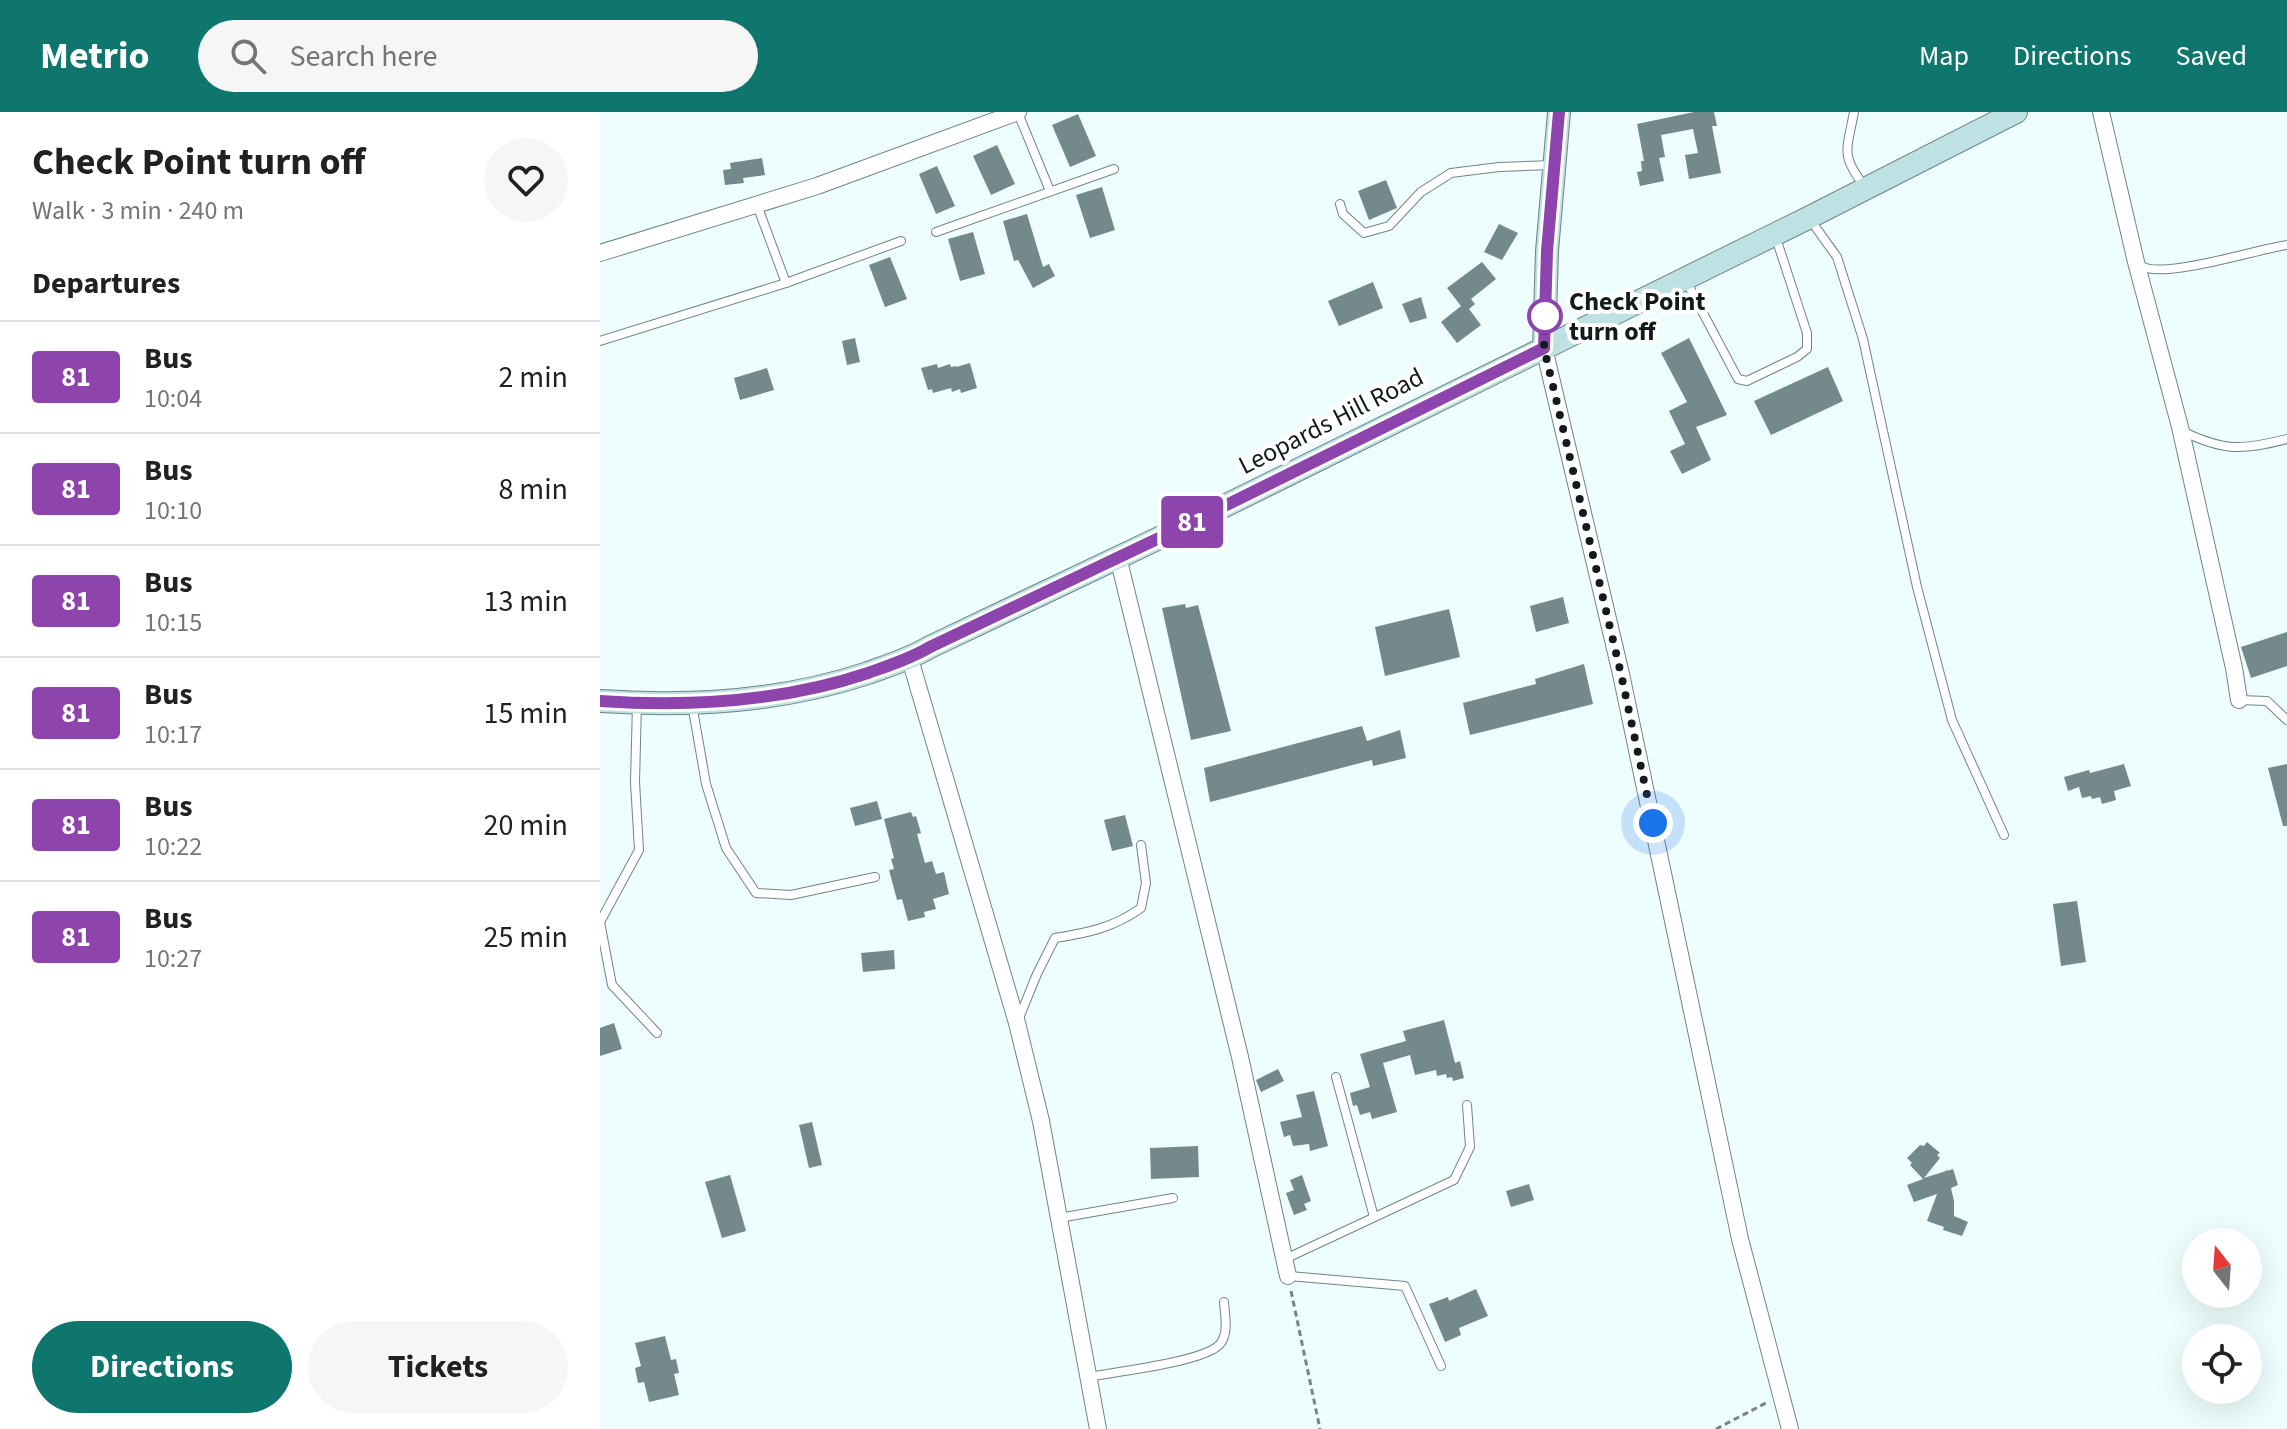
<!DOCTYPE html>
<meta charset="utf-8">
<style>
:root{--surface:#fff;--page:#f6f6f6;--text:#202124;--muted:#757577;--line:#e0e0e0;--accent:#0f766e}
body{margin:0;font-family:"Source Sans 3",sans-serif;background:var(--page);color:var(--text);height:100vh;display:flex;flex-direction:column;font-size:30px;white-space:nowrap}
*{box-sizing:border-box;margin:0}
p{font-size:26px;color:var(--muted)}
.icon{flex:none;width:44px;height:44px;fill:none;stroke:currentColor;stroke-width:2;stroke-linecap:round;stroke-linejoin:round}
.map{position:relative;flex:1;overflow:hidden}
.panel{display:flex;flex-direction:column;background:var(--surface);width:600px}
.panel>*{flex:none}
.badge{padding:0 16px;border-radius:6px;font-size:28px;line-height:52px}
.needle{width:52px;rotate:343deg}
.tools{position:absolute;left:1582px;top:1116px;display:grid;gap:16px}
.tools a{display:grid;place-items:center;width:80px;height:80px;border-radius:50%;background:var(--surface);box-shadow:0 8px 32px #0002;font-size:40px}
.you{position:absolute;width:40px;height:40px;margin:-20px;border:6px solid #fff;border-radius:50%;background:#1a73e8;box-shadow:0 0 0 12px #1a73e833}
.map>.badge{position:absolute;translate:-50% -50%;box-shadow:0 0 0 4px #fff}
h2{padding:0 32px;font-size:30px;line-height:72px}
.round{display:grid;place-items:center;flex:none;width:84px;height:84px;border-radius:42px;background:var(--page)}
.headline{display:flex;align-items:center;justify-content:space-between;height:136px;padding:0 32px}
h1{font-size:38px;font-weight:700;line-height:60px}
.button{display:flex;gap:16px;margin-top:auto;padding:16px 32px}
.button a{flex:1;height:92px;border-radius:48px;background:var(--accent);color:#fff;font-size:32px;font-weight:700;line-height:92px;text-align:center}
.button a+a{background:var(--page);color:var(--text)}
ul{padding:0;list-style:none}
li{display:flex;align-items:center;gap:24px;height:112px;padding:0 32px;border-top:2px solid var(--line)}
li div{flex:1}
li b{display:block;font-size:30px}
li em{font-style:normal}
li .badge{min-width:88px;font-weight:700;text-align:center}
header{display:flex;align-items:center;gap:48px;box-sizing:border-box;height:112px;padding:0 40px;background:var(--accent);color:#fff}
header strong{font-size:38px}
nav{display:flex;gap:44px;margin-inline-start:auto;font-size:28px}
.search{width:560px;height:72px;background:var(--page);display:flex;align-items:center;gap:20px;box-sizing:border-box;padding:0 28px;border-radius:44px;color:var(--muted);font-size:30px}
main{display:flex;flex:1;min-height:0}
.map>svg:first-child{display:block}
.building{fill:#73898b}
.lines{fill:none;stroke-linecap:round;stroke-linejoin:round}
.lane-casing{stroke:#6f8587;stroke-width:10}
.street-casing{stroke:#6f8587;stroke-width:18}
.secondary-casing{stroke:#6f8587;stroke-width:24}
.path{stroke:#788384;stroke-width:3;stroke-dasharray:6 4;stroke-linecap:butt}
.lane{stroke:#fff;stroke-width:8}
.street{stroke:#fff;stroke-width:16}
.secondary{stroke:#bee1e3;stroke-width:22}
.line-casing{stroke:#fff;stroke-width:18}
.line{stroke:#8e44ad;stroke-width:12}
.walk{stroke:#121a1b;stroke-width:8;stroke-dasharray:0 14.4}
.stop-dot{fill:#fff;stroke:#8e44ad;stroke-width:4}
.labels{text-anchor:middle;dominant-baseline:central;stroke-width:8;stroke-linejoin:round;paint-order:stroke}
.stop-label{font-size:26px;font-weight:bold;fill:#121a1b;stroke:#fff;text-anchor:start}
.street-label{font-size:26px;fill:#121a1b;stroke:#fff}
</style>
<header>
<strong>Metrio</strong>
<div class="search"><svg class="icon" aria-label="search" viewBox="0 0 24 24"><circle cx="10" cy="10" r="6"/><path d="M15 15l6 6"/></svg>Search here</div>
<nav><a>Map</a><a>Directions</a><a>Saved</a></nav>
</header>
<main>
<section class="panel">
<div class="headline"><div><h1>Check Point turn off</h1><p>Walk · 3 min · 240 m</p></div><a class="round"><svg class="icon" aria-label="heart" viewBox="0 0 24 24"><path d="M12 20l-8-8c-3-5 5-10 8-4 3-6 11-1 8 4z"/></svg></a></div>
<h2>Departures</h2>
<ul>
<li><span class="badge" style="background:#8e44ad;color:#fff">81</span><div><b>Bus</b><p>10:04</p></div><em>2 min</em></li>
<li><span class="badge" style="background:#8e44ad;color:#fff">81</span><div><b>Bus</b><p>10:10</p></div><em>8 min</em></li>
<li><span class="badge" style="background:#8e44ad;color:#fff">81</span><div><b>Bus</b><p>10:15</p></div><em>13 min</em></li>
<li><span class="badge" style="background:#8e44ad;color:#fff">81</span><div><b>Bus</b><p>10:17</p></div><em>15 min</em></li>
<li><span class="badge" style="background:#8e44ad;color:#fff">81</span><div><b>Bus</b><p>10:22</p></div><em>20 min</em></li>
<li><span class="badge" style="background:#8e44ad;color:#fff">81</span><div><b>Bus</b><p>10:27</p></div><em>25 min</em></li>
</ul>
<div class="button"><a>Directions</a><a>Tickets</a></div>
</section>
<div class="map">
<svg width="1687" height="1317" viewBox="0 0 1687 1317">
<rect width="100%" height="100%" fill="#eefdfe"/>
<!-- building -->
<g class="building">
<polygon points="1094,0 1114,0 1117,14 1112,14 1121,61 1089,67 1085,43 1098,41 1093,17 1061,23 1065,45 1059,46 1064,69 1040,74 1037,60 1042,59 1041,49 1044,49 1037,12"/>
<polygon points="478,2 496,44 470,55 452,13"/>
<polygon points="397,33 415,72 391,83 373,44"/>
<polygon points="162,46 165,63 143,66 144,71 125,73 123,58 131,57 130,51"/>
<polygon points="337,54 355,94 336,102 319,62"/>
<polygon points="786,68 797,96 769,108 758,79"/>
<polygon points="502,75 515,118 490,126 476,83"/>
<polygon points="427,102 443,155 449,152 455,164 433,176 418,148 414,149 403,109"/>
<polygon points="899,112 918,121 902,148 884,140"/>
<polygon points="373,120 385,162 360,169 348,127"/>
<polygon points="290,145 307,187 285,195 269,153"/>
<polygon points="882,150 896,167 871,187 875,192 869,197 881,213 857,231 841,210 861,194 847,176"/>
<polygon points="773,170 783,196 739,214 728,189"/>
<polygon points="821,185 827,206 810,211 802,192"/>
<polygon points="255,226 260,250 247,253 242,229"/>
<polygon points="1089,226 1127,303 1096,315 1111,348 1082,362 1070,339 1085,332 1069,299 1087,290 1061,241"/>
<polygon points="370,251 377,276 361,281 360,277 352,280 351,276 333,281 332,277 328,278 321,256 337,252 338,256 350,252 351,255 356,254 356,255"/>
<polygon points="1228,255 1243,289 1171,323 1154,289"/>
<polygon points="167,256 174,278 140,288 134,266"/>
<polygon points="963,485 969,511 936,520 930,494"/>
<polygon points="585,492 586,496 598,493 631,619 591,628 562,496"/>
<polygon points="849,497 860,545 785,564 775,515"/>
<polygon points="1687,520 1687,554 1651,566 1641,535"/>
<polygon points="984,552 993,592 870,623 863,591 936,572 935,567"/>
<polygon points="762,614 767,629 800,618 806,646 773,654 772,648 610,690 604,656"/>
<polygon points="1524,652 1531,674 1514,679 1516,688 1502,692 1500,685 1492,687 1491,684 1482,686 1479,675 1468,679 1464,665 1489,658 1490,661"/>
<polygon points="1687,652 1687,714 1683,714 1668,656"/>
<polygon points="277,689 282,707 255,714 250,696"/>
<polygon points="311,700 313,705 316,704 321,721 317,722 325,751 332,749 336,762 344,760 349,782 333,787 336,797 324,800 325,805 308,809 302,787 297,788 289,758 294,757 291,747 294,746 284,707"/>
<polygon points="525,703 533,734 512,739 504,708"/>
<polygon points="1477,789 1486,850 1461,854 1453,792"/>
<polygon points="294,838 295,857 263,860 261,841"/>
<polygon points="844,908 855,951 860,949 864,966 853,969 852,965 847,966 846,962 837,964 836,958 815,963 810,943 783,951 797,1000 772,1007 770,1000 760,1003 757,993 753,994 750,981 770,975 760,942 806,929 803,919"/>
<polygon points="14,911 22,937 0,944 0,916"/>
<polygon points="678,957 684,969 661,980 656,968"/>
<polygon points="714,979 728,1034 710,1039 709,1032 693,1034 690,1023 684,1025 680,1010 702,1005 696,983"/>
<polygon points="212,1010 222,1053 209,1056 199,1013"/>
<polygon points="1327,1030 1340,1041 1337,1043 1340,1046 1324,1066 1346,1059 1347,1057 1347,1059 1353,1057 1358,1073 1351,1076 1354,1089 1354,1104 1368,1110 1362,1124 1343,1118 1344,1115 1327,1109 1337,1082 1314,1090 1307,1073 1323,1067 1310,1053 1312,1051 1307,1046 1320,1033 1324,1034"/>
<polygon points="598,1034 599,1065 551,1067 550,1036"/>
<polygon points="130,1063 146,1119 122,1126 105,1070"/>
<polygon points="702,1063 711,1089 704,1092 707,1098 694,1103 686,1081 694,1078 690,1068"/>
<polygon points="929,1072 934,1088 911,1095 906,1079"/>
<polygon points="876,1177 888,1204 859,1216 861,1223 845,1230 829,1192 848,1185 849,1189"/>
<polygon points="65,1224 71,1248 76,1247 79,1261 74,1262 79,1283 49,1290 44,1270 38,1271 35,1256 41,1254 35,1231"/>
</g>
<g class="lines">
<defs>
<g id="lane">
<path d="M1254,0C1247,38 1240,43 1265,75"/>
<polyline points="418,1 450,79"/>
<polyline points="740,92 743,102 764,121 789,114 821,80 851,61 899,55 953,53"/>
<polyline points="157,93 186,171 301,129"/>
<polyline points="1209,106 1237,145 1263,227 1317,475 1352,608 1404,723"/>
<polyline points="336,120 514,57"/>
<path d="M1540,153C1559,169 1658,137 1687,133"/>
<polyline points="1085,167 1138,267 1147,269 1197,245 1207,237 1207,221 1175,123"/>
<polyline points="0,229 186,171"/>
<path d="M1582,319C1625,340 1643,338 1687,327"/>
<polyline points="1639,588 1667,589 1687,608"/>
<polyline points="37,592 35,670 39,738 0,810 12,873 57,921"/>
<polyline points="92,592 106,672 126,736 156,781 191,783 275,765"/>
<path d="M419,906L437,862L455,826C487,821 513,816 541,796L546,771L541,733"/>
<polyline points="736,965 774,1105"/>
<polyline points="459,1106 573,1086"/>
<polyline points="685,1147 854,1068 870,1035 867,993"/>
<polyline points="689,1164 805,1174 841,1254"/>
<path d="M488,1265C514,1260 605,1250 620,1232C629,1221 625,1204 624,1190"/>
</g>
<g id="street">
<polyline points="1501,0 1536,150 1580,315 1634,556 1639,588"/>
<polyline points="0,141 217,74 418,0"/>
<polyline points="944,236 1021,562 1140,1127 1190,1317"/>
<polyline points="518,445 640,945 688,1164"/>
<polyline points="310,547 417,911 441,1009 498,1317"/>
</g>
<g id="secondary">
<polyline points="944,236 947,139 959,0"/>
<path d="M0,589C90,595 182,590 268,561C290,553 310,547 330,535L576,418L1208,106L1416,0"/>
</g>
</defs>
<!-- lane casing -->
<use href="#lane" class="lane-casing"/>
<!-- street casing -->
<use href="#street" class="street-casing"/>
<!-- secondary casing -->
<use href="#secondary" class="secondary-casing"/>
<!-- path -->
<g class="path">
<polyline points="691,1179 720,1317"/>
<polyline points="1116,1317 1166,1291"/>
</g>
<!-- lane -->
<use href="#lane" class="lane"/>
<!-- street -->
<use href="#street" class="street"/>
<!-- secondary -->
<use href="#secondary" class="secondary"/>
</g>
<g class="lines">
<defs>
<path id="line" d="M0,589C90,595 182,590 268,561C290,553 310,547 330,535L576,418L944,236L947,139L959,0"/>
</defs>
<!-- line casing -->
<use href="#line" class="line-casing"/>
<!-- line -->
<use href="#line" class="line"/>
<!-- walk -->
<polyline class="walk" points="945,204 944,236 1021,562 1053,711"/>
</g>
<!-- markers -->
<circle class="stop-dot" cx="945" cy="204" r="16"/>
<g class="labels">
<!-- stop labels -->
<g class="stop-label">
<text x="969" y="189">Check Point<tspan x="969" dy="30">turn off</tspan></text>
</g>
<!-- street labels -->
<g class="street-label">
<text transform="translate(731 309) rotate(-27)">Leopards Hill Road</text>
</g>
</g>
</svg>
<div class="tools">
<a><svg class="needle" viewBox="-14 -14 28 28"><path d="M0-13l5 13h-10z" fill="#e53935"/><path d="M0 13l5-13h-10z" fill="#757577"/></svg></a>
<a><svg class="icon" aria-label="locate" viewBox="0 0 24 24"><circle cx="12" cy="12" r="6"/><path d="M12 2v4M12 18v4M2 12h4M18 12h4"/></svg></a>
</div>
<div class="you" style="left:1053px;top:711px"></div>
<b class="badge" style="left:592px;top:410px;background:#8e44ad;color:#fff">81</b>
</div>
</main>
